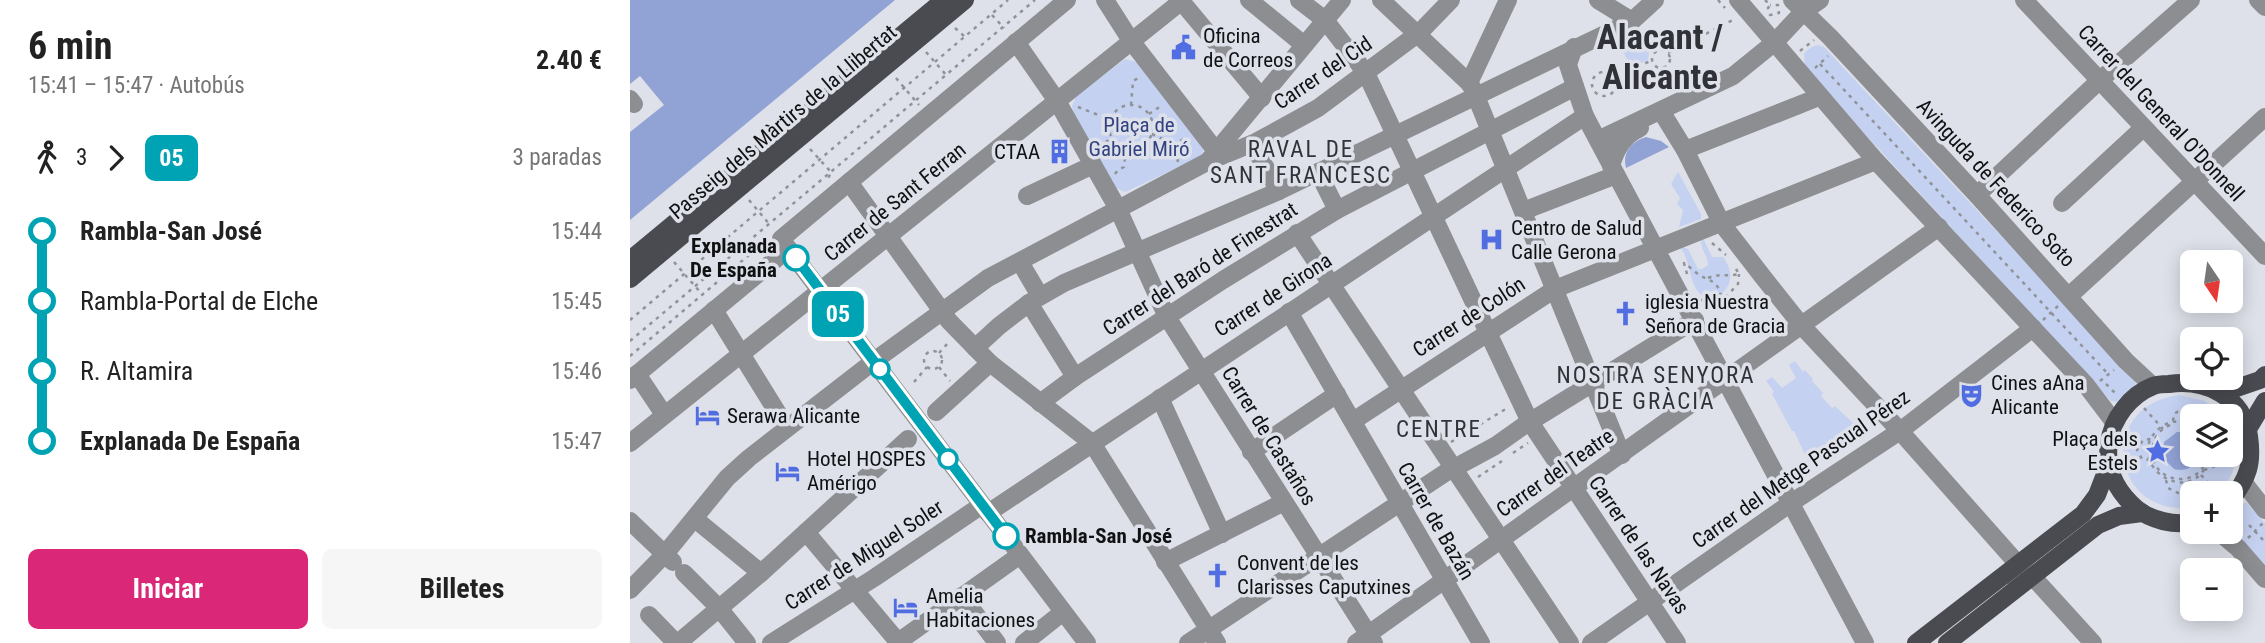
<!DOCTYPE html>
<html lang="es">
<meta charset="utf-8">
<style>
:root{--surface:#fff;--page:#f6f6f6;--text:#222;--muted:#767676;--accent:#db2777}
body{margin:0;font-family:"Roboto Condensed",sans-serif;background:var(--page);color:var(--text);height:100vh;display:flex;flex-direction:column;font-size:26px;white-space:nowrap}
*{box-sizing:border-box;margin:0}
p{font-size:23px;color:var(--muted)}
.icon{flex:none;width:38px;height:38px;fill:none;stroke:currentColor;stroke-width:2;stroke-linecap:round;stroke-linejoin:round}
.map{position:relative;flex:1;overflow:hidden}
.sheet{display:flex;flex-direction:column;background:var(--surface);width:630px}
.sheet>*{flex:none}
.badge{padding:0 14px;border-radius:10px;font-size:24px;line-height:46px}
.needle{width:46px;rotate:167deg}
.tools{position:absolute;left:1550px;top:250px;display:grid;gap:14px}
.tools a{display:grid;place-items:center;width:63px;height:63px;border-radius:10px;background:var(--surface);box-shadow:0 4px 18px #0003;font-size:35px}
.map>.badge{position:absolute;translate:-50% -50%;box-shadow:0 0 0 4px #fff}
.legs{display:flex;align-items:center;gap:10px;height:77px;padding:0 28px;font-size:23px}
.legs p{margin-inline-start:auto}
.head{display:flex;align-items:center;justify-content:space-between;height:119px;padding:0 28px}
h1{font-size:38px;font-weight:700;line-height:52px}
.primary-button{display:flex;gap:14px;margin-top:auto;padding:14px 28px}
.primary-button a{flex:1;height:80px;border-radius:10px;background:var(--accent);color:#fff;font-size:28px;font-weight:700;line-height:80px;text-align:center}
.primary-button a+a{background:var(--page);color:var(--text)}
ul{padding:0 28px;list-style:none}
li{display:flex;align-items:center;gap:24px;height:70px;font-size:26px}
li i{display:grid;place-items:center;width:10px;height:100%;margin:0 9px;background:currentColor}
li i::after{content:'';width:18px;height:18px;margin:-9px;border:5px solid;border-radius:50%;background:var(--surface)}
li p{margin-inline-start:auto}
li:first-child i{background:linear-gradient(#0000 50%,currentColor 0)}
li:last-child i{background:linear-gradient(currentColor 50%,#0000 0)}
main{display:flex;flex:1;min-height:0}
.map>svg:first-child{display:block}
.green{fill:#c5d1f1}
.water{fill:#91a2d5}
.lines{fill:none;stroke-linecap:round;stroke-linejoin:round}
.path{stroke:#909398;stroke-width:2.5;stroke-dasharray:3.5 5;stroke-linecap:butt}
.minor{stroke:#8d8e91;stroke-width:18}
.major{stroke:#494b51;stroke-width:18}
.line-1-casing{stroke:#fff;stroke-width:16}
.line-1{stroke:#00a3b4;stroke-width:10}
.stop-1-dot{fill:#fff;stroke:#00a3b4;stroke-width:3.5}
.labels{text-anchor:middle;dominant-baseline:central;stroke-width:7;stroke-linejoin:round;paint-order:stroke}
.poi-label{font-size:21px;fill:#101113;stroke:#dee1e9;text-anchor:start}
.street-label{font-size:21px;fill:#101113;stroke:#dee1e9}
.park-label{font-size:21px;fill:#324381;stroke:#dee1e9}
.stop-label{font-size:21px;font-weight:bold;fill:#101113;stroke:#dee1e9;text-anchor:end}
.neighbourhood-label{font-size:23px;letter-spacing:2px;fill:#303238;stroke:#dee1e9}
.town-label{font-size:35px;font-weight:bold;fill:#303238;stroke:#dee1e9}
</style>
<main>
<section class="sheet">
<div class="head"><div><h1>6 min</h1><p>15:41 – 15:47 · Autobús</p></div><b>2.40 €</b></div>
<div class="legs"><svg class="icon" aria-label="walk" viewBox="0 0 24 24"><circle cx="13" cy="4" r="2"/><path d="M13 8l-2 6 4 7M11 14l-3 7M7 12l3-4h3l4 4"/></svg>3<svg class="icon" aria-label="forward" viewBox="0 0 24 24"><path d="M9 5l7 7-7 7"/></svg><b class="badge" style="background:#00a3b4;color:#fff">05</b><p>3 paradas</p></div>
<ul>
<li><i style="color:#00a3b4"></i><b>Rambla-San José</b><p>15:44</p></li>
<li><i style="color:#00a3b4"></i><span>Rambla-Portal de Elche</span><p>15:45</p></li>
<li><i style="color:#00a3b4"></i><span>R. Altamira</span><p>15:46</p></li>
<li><i style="color:#00a3b4"></i><b>Explanada De España</b><p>15:47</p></li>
</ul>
<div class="primary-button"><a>Iniciar</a><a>Billetes</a></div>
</section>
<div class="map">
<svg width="1635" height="643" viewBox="0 0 1635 643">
<rect width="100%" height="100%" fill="#dee1e9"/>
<!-- green -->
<g class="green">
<polygon points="1006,40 1015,43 1019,52 1018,60 1002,68 991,48"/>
<polygon points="1187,45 1194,47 1506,380 1505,387 1488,402 1481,401 1175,69 1174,53 1180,48"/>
<polygon points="495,59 506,62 573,146 573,152 569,158 495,192 486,188 444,114 442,106 446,96"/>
<polygon points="1048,172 1071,214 1071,219 1049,227 1053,210 1047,204 1050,198 1041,184"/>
<path d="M1073,238L1082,257H1093C1106,275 1101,290 1083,300C1055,294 1065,264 1049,246L1058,249L1068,269H1072L1078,265C1078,256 1071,250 1071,241Z"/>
<polygon points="1165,361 1173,372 1175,370 1183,379 1182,381 1193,393 1191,396 1202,408 1205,406 1223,423 1222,432 1215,436 1213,435 1179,463 1164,431 1162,431 1142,394 1144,392 1136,381 1142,377 1152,388 1166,378 1159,365"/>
<path d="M1549,395L1575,401L1595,416H1563V455H1601V427C1609,451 1608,475 1588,493L1563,494V507C1482,519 1465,406 1549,395Z"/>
<polygon points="1616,502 1635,523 1635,566 1601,530 1601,512"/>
</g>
<!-- water -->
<g class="water">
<polygon points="0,0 265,0 0,220 0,132 34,105 10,76 0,84"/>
<path d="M1016,137L1031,141L1039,147L996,168C992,152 1001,142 1016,137Z"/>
<path d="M1547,432H1552L1562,436L1563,455H1570C1565,467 1556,472 1544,469L1533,458L1534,442Z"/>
</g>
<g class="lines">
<!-- path -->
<g class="path">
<polyline points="1088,0 1095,8"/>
<polyline points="1135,0 1140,5 1138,8 1140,15 1149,13 1148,5 1140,5"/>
<polyline points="362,15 374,28"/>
<polyline points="325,28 335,37"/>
<polyline points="1018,28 1028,51"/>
<circle cx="1031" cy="59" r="9"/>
<polyline points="1170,51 1184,40"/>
<polyline points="296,52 317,76"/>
<polyline points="1038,53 1105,19"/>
<polyline points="1190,64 1479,375"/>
<polyline points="1035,66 1045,89"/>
<polyline points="1185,68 1198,56"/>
<circle cx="974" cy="84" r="12"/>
<polyline points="266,78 289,105"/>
<polyline points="985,79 1022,60"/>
<polyline points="501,105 503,81 510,77"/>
<circle cx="501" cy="127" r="22"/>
<polyline points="448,107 481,120"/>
<polyline points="519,114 531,106"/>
<polyline points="522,134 544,144"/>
<polyline points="468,146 483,138"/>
<polyline points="180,149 201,172 198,179"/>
<polyline points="548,162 544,144 556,138"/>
<polyline points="485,174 488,170 494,167 496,148"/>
<polyline points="119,200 140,225"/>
<polyline points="1082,243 1096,255"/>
<polyline points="115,244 121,251"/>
<polyline points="44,262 71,293"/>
<path d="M1057,274L1054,263C1059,266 1064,271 1069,275C1080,281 1088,281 1091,296L1095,298L1108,284L1109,274"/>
<path d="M1078,278C1089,273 1098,277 1109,274L1106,269"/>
<polyline points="1071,300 1084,303 1095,298"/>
<polyline points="0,320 378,0"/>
<polyline points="1413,320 1429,305"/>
<polyline points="0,341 405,0"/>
<circle cx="303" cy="360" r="9"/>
<polyline points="309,353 318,343"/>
<polyline points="0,356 138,239"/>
<polyline points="309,367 320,381"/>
<polyline points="1470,381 1484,370"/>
<polyline points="284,382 297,367"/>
<polyline points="1476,384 1486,394"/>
<polyline points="1514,408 1533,429"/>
<polyline points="1543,421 1544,414 1550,410 1557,411 1563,416"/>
<path d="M1563,424C1552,420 1541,420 1531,427C1487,461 1565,516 1580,455"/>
<path d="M1540,425C1531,429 1525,435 1523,445C1515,482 1570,494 1578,455"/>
<polyline points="821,442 879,407"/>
<polyline points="883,453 898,443"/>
<polyline points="1520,460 1512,459 1507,450 1513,440 1521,439"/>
<polyline points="1574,470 1585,466 1589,455"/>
<polyline points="1571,475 1588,493"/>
<polyline points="848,477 872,461"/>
<polyline points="1536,480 1538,488 1548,493 1555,490 1558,481"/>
<polyline points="1601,519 1609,528"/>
<polyline points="1619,525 1635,542"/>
<polyline points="1618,538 1633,523"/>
</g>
<!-- minor -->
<g class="minor">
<polyline points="437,0 151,239 457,643"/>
<polyline points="475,0 498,36"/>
<polyline points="619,0 674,45"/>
<polyline points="669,0 695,20 736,73 900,422 1047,643"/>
<polyline points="751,0 839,83 843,89 992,455"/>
<polyline points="968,0 1002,21"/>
<polyline points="1108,0 1246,161 1456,385 1484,422"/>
<polyline points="1162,0 1200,37 1347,195 1496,361 1523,386"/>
<polyline points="1394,0 1635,256"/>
<polyline points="1628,0 1635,7"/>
<polyline points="551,1 632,98"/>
<polyline points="386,42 427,101 488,209 537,317 744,643"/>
<polyline points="502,42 586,151"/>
<polyline points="944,47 938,65 955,116 1235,643"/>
<polyline points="839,83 878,0"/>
<polyline points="0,99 4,104"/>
<polyline points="1031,111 1055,150 1092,224 1133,277 1172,326 1270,431 1387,563 1384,578"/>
<polyline points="968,140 1103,76 1145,42 1174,11 1190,0"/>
<polyline points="622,144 649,191"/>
<polyline points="1055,150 1189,97"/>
<polyline points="579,160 712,0"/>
<path d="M981,166C986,149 993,136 1010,128"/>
<polyline points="688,172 707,210"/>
<polyline points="219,182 319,321 360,363 462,443 587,643"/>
<polyline points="1347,195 1469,81 1561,0"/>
<polyline points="397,196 463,165"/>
<polyline points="1432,203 1513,128"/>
<polyline points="893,211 986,175"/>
<polyline points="667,233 940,643"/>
<polyline points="390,262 410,296"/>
<polyline points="1439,296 1635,117"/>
<polyline points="399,303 445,377"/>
<polyline points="84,310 157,428"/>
<polyline points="659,312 851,643"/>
<polyline points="345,348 369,326 399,303 434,283 649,191 1002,21 1025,0"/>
<polyline points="7,374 31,410"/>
<polyline points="0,380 158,249"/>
<polyline points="530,398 592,534"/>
<polyline points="410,403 445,377 593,280 707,210 945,87"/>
<polyline points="306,412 360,363"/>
<polyline points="906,418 1065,320"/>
<polyline points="723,421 925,289 1246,161"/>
<polyline points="0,443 553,0"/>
<polyline points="621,452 707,394"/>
<polyline points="828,466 865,446 896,424"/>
<polyline points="1614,483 1635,510"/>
<polyline points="358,513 955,116"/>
<polyline points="65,519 131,573"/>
<polyline points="0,521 43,562"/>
<polyline points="176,532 269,643"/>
<polyline points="1589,532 1608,548 1635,579"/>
<polyline points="535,562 654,502"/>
<polyline points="54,573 89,608 117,643"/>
<polyline points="1402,576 1463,643"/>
<polyline points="0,590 35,554 97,478 119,458 244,361 358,278 577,162 626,142 688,108 790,32 821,0"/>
<polyline points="332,596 367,643"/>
<polyline points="19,615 46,643"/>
<polyline points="268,642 390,555"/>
<polyline points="48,643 131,573 278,439"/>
<polyline points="141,643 244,578 352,505"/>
<polyline points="394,643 433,612"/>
<polyline points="558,643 818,471"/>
<polyline points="726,643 1309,227"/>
<polyline points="961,643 1161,503 1270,431 1403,328"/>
</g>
<!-- major -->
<g class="major">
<polyline points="0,260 314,0"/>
<polyline points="0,279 335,0"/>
<polyline points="1592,393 1630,380 1635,375"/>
<polyline points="1618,429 1635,401"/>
<path d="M1563,522C1544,526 1521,520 1507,509C1487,492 1475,469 1479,443C1482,419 1500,395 1523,386C1528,384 1534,384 1539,384C1575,379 1613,396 1619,436C1623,464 1618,478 1601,500"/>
<polyline points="1286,643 1453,514 1467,495 1479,464"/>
<polyline points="1317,643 1468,525 1489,516 1512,513"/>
</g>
</g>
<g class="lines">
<defs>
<polyline id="line-1" points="166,258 376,536"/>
</defs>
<!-- line-1 casing -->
<use href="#line-1" class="line-1-casing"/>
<!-- line-1 -->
<use href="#line-1" class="line-1"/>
</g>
<!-- icons -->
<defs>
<symbol id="civic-bare" viewBox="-9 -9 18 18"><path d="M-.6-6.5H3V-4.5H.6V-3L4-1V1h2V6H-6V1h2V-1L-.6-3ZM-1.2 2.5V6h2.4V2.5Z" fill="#516de2" stroke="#dee1e9" stroke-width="2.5" paint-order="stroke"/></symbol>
<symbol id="building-bare" viewBox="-9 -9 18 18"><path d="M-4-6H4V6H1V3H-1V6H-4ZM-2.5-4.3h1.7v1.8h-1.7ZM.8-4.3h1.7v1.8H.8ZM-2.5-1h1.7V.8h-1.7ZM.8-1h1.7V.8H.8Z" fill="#516de2" stroke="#dee1e9" stroke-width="2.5" paint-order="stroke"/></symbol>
<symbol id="hospital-bare" viewBox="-9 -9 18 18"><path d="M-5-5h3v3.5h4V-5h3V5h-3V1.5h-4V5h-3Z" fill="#516de2" stroke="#dee1e9" stroke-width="2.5" paint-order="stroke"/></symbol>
<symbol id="church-bare" viewBox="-9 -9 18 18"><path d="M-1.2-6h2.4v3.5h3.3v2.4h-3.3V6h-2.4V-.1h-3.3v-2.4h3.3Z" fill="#516de2" stroke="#dee1e9" stroke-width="2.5" paint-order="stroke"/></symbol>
<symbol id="theatre-bare" viewBox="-9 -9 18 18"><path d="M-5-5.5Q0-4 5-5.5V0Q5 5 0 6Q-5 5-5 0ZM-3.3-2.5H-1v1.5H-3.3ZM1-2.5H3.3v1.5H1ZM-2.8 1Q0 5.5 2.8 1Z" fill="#516de2" stroke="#dee1e9" stroke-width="2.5" paint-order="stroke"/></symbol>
<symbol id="hotel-bare" viewBox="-9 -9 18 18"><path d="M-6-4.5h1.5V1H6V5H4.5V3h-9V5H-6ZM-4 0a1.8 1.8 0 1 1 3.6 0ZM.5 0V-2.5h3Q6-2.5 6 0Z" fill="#516de2" stroke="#dee1e9" stroke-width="2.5" paint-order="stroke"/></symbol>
<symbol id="sight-bare" viewBox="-9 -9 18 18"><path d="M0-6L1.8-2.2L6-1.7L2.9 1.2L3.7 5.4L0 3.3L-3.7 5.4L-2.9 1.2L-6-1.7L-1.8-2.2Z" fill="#516de2" stroke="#dee1e9" stroke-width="2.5" paint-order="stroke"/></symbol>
</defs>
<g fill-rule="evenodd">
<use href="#civic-bare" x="536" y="30" width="35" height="35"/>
<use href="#building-bare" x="412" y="134" width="35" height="35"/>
<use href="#hospital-bare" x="844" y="222" width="35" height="35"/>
<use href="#church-bare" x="978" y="296" width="35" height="35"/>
<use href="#theatre-bare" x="1324" y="378" width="35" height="35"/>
<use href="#hotel-bare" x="60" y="398" width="35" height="35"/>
<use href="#sight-bare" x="1510" y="434" width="35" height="35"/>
<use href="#hotel-bare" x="140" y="454" width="35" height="35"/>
<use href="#church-bare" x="570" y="558" width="35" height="35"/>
<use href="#hotel-bare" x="258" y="590" width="35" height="35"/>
</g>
<!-- markers -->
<g class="stop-1-dot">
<circle cx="166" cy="258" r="12"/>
<circle cx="250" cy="369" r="9"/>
<circle cx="318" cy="459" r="9"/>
<circle cx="376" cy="536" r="12"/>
</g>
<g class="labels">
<!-- poi labels -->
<g class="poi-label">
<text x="573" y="36">Oficina<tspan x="573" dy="24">de Correos</tspan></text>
<text x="410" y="152" text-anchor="end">CTAA</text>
<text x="881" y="228">Centro de Salud<tspan x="881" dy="24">Calle Gerona</tspan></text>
<text x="1015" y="302">iglesia Nuestra<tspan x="1015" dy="24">Señora de Gracia</tspan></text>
<text x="1361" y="383">Cines aAna<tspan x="1361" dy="24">Alicante</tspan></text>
<text x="97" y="416">Serawa Alicante</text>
<text x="1508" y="439" text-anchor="end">Plaça dels<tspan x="1508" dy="24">Estels</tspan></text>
<text x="177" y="459">Hotel HOSPES<tspan x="177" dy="24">Amérigo</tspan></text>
<text x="607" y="563">Convent de les<tspan x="607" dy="24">Clarisses Caputxines</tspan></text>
<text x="296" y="596">Amelia<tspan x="296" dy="24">Habitaciones</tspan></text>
</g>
<!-- street labels -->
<g class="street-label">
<text transform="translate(693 73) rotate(-34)">Carrer del Cid</text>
<text transform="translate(1531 113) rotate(47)">Carrer del General O'Donnell</text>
<text transform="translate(153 122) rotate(-40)">Passeig dels Màrtirs de la Llibertat</text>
<text transform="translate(1366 183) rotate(47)">Avinguda de Federico Soto</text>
<text transform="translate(265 202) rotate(-39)">Carrer de Sant Ferran</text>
<text transform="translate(570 269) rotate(-33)">Carrer del Baró de Finestrat</text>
<text transform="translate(643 295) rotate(-33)">Carrer de Girona</text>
<text transform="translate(839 317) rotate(-33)">Carrer de Colón</text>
<text transform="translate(639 436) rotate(58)">Carrer de Castaños</text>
<text transform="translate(1171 469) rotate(-35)">Carrer del Metge Pascual Pérez</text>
<text transform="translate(925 473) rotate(-35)">Carrer del Teatre</text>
<text transform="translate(806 521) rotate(60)">Carrer de Bazán</text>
<text transform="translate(1009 545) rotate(56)">Carrer de las Navas</text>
<text transform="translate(234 555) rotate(-33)">Carrer de Miguel Soler</text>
</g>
<!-- park labels -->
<g class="park-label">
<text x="509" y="125">Plaça de<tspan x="509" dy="24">Gabriel Miró</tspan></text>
</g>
<!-- stop labels -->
<g class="stop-label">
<text x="147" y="246">Explanada<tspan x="147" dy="24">De España</tspan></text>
<text x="395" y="536" text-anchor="start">Rambla-San José</text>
</g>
<!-- neighbourhood labels -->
<g class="neighbourhood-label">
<text x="671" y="149">RAVAL DE<tspan x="671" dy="26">SANT FRANCESC</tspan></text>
<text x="1026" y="375">NOSTRA SENYORA<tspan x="1026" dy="26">DE GRÀCIA</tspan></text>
<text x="809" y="429">CENTRE</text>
</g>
<!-- town labels -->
<g class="town-label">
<text x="1030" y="37">Alacant /<tspan x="1030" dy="40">Alicante</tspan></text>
</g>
</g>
</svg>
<div class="tools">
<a><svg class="needle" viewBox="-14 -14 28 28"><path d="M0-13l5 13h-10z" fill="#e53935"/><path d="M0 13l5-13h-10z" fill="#767676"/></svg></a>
<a><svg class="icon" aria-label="locate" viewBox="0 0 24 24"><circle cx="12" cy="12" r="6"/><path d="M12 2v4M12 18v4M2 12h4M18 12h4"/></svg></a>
<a><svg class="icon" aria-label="layers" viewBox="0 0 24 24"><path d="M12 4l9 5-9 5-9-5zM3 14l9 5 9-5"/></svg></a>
<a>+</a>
<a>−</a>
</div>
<b class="badge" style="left:208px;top:314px;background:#00a3b4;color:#fff">05</b>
</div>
</main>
